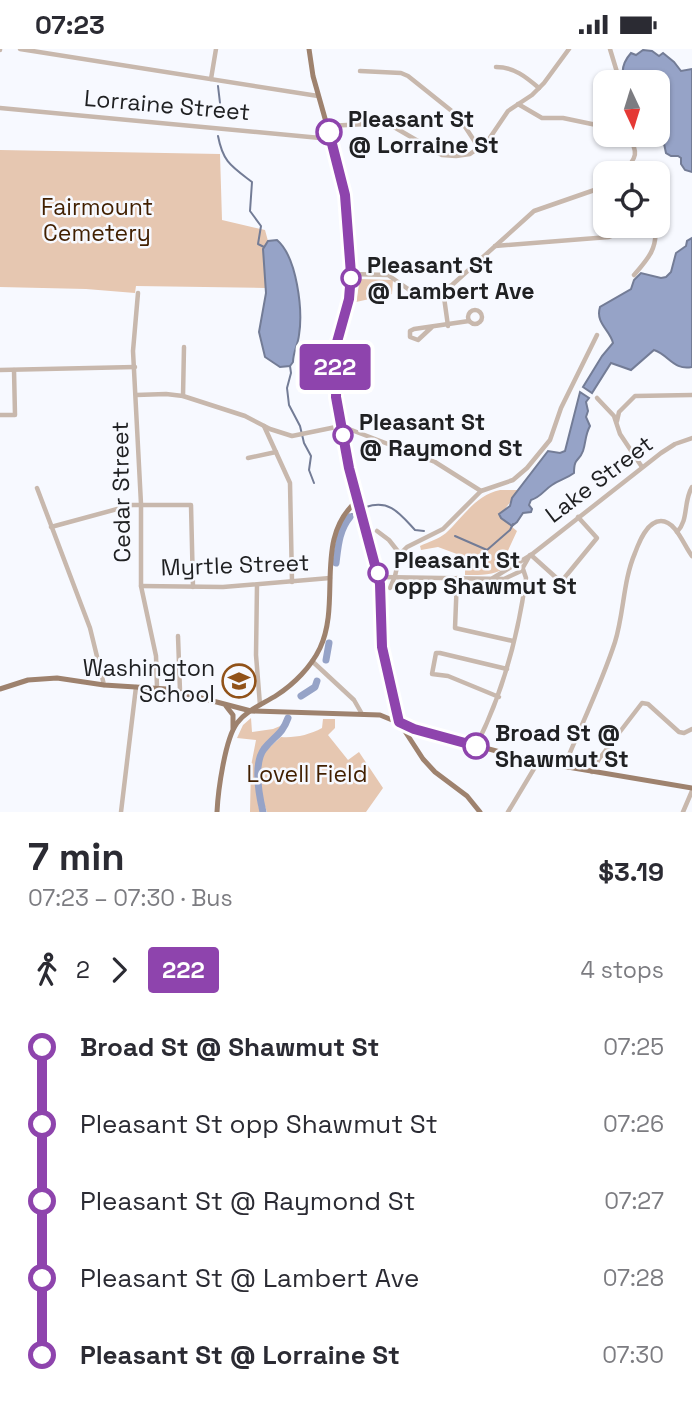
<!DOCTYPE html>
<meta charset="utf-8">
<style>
:root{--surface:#fff;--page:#f2f2f3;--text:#2b2b33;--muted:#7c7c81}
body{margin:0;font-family:"Space Grotesk",sans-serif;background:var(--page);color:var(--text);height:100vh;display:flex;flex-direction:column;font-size:26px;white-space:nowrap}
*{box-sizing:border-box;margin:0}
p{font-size:23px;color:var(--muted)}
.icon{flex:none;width:38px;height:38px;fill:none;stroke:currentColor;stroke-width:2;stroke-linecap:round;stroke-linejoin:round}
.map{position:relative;height:763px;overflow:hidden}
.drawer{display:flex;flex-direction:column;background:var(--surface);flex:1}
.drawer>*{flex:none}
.badge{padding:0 14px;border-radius:5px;font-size:24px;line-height:46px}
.needle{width:46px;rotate:176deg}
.controls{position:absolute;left:593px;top:21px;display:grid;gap:14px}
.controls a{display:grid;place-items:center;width:77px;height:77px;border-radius:14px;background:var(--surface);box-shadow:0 2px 5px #0004;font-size:35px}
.map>.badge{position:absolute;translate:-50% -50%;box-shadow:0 0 0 4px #fff}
.legs{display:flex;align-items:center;gap:10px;height:77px;padding:0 28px;font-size:23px}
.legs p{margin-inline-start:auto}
.headline{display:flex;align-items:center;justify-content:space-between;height:119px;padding:0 28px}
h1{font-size:38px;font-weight:800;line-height:52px}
ul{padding:0 28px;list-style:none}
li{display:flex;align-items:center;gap:24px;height:77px;font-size:26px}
li i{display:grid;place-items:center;width:10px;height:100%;margin:0 9px;background:currentColor}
li i::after{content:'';width:18px;height:18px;margin:-9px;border:5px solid;border-radius:50%;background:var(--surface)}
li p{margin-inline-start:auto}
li:first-child i{background:linear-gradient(#0000 50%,currentColor 0)}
li:last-child i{background:linear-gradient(currentColor 50%,#0000 0)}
.status{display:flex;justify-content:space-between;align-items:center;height:49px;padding:0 35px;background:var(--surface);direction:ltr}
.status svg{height:19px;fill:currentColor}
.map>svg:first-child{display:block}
.green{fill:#e6c7b1}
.water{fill:#96a3c7;stroke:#737c96;stroke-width:2}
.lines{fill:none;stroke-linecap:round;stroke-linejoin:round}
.stream{stroke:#737c96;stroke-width:2}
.river{stroke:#96a3c7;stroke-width:7}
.minor{stroke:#c8b8ad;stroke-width:4.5}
.major{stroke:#9e826e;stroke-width:5}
.line-1-casing{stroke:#fff;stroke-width:16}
.line-1{stroke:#8e44ad;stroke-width:10}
.stop-1-dot{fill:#fff;stroke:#8e44ad;stroke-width:3.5}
.labels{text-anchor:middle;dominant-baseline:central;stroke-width:5;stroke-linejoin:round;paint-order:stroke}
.street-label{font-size:23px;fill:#202123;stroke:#f7f9ff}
.stop-label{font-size:23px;font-weight:bold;fill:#202123;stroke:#f7f9ff;text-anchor:start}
.park-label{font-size:23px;fill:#411f00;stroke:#f7f9ff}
.poi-label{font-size:23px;fill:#202123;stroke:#f7f9ff;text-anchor:end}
</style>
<div class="status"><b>07:23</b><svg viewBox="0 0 49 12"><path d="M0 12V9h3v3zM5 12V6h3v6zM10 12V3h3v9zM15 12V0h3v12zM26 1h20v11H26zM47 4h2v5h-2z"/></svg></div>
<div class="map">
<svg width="692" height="763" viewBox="0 0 692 763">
<rect width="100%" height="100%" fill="#f7f9ff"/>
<!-- green -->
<g class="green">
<path d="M0,101L220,105L222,171L265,181L268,192C261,201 266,226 266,239L136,237L135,244L86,240L0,238Z"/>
<polygon points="360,230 393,231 392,245 356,253"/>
<path d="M500,441H520C514,450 503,459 501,469L517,482L505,508L510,516C495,527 482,526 465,526V508L438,498L421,501L420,497C428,493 439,490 446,484C463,468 476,446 500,441Z"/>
<path d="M251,669L252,683L273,680L285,675L283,681L265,698L263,696C257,717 254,742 260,763H250L251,717L256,691L237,689L243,676Z"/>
<path d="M323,670H335V679L328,686L348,711L359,703L383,739L366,763H267C259,744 258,724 263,704L281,688C295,689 309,686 322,679Z"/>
</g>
<!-- water -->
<g class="water">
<path d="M643,1L652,2L659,7L663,4L674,13L681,22L692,20V123L685,121L681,115V109L678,107H671L666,104L663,90L656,86L658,33H625C620,22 623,13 631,4L636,6Z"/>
<path d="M692,189V318C674,322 669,306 654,301L631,321L611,314L592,344L583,338L602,307L613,294C610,281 595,274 600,258L631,240L634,231L641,224L661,229L666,228L671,223L676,204L686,197L687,192Z"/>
<path d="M277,191C297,208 303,261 299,286C298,296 293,303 293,313L290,317L280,318L265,308L259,283L266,244L263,200L268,192Z"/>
<path d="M580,343L589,349L586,353L588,362L586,368L590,377C585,386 586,393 583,402C579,413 574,408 574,424C566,430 559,431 552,436C544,441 541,448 531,451L529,456L532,460L531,463L523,464L517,473L512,477L501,469L499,465L510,457L512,449L548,402L560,404L565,402Z"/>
</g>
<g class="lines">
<!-- stream -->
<g class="stream">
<polyline points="218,37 220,54"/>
<path d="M218,87C223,113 231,117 252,133L250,162L261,177L258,195L264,198"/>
<polyline points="290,317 291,324 287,339 289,356 300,377 304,394 311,407 309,421 314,434"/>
<path d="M366,458C390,450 400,465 415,481L424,482"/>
<polyline points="349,467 352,465"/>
<polyline points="455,487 487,501 510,481 513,475"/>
</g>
<!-- river -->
<g class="river">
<path d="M336,514C338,498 339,481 350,468"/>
<polyline points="326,611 329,594"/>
<polyline points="301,647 315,638 317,632"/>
<path d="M263,763C259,746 253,715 264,700C274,687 282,686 288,669"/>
</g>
<!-- minor -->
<g class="minor">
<polyline points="20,0 318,47"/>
<polyline points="610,0 620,33"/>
<polyline points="0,1 0,0"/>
<path d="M496,18C514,18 526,28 539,39"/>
<polyline points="360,22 401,24 408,27 458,67 479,99"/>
<polyline points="211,30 216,0"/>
<polyline points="518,55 542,69 563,69 606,78"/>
<polyline points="0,59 331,90"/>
<polyline points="327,77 387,74 442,106 456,107 470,105 487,93 508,62 532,46 544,34 569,0"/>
<polyline points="631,115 641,124"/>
<path d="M623,124C637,108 639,104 628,86"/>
<polyline points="658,146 660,156 658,166"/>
<polyline points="495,197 609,188 619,184 625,177"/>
<polyline points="351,225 388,226 408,240 421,244 443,241 452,236 534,162 606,137"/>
<path d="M634,226C648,210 658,199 655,177"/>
<polyline points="443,241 448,277"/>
<polyline points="138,244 133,302 141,455 141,537 156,607 157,639"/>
<circle cx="475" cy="268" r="7"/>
<polyline points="432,278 418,291 410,288 410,282 414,280 469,272"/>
<polyline points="0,321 135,318"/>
<polyline points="136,346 166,345 183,347 245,367 270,380 292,387 341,377 435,413 481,442"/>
<polyline points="183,347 184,298"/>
<polyline points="597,349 614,367 620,385 642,418"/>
<polyline points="0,366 15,366 14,321"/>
<polyline points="617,372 619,363 635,347 692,346"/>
<polyline points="264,377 290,434 292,533"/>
<polyline points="248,409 276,403"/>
<polyline points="37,439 90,579 104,636"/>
<polyline points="51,478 132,456 191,456 193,538"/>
<polyline points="377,482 389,491 400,505 395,527 390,539"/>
<path d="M677,483C689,471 683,453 692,438"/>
<polyline points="400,505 407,498 443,480 481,442 513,431 527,419 550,391 561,359 597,286"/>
<polyline points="531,506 561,533 597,489 578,468"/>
<polyline points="379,528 504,530 521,522 530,506"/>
<polyline points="457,529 455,579 513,592"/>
<polyline points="493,529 531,506 661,404 675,395 692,389"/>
<polyline points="257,536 256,606 260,656"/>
<polyline points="141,537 223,538 330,529"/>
<polyline points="178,587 180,642"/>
<polyline points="312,612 354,651 362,665"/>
<polyline points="499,648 448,627 432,625 436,604 440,604 507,620"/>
<path d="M476,697C503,644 518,587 526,529L523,520L517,515"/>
<path d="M564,718C581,676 601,636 615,593C624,564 623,532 635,504C639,493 647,472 661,472C676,472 684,497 692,507"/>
<polyline points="592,723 599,710 642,654 648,655 679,683 684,684 692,680"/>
<polyline points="121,763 136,638"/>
<polyline points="508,763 538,713"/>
<polyline points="683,763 692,742"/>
</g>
<!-- major -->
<g class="major">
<polyline points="309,0 313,27 341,126 346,156 351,235 348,256 337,293 336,349 349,419 380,535 381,590 391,646 399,673 423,710 435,723 467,747 480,763"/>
<polyline points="0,640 28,631 57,629 104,636 167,640 251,662 380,666 414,680 538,713 692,739"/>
<polyline points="226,657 233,666 233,679"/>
<path d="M217,763C218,742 225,690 237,674C247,661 263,655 277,646C294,635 311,618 320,599C342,552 313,489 357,452"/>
</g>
</g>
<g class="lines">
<defs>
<polyline id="line-1" points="329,83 345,146 351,225 349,250 337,293 336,348 349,419 380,535 382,598 399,673 414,680 476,697"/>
</defs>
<!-- line-1 casing -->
<use href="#line-1" class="line-1-casing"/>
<!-- line-1 -->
<use href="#line-1" class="line-1"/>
</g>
<!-- icons -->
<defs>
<symbol id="school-ring" viewBox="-11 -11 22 22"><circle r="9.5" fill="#f7f9ff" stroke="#915219" stroke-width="1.5"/><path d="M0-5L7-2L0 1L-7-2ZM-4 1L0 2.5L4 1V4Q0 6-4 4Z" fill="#915219"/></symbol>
</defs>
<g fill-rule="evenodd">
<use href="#school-ring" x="220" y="613" width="38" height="38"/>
</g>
<!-- markers -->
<g class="stop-1-dot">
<circle cx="329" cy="83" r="12"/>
<circle cx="351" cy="229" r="9"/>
<circle cx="343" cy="386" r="9"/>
<circle cx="378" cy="524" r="9"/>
<circle cx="476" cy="697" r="12"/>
</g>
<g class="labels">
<!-- street labels -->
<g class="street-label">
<text transform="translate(167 56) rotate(5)">Lorraine Street</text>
<text transform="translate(599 430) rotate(-37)">Lake Street</text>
<text transform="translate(121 443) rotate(-91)">Cedar Street</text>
<text transform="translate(235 516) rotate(-2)">Myrtle Street</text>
</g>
<!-- stop labels -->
<g class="stop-label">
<text x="348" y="70">Pleasant St<tspan x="348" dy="26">@ Lorraine St</tspan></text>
<text x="367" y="216">Pleasant St<tspan x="367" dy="26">@ Lambert Ave</tspan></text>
<text x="359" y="373">Pleasant St<tspan x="359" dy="26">@ Raymond St</tspan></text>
<text x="394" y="511">Pleasant St<tspan x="394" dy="26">opp Shawmut St</tspan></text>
<text x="495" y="684">Broad St @<tspan x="495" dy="26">Shawmut St</tspan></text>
</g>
<!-- park labels -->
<g class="park-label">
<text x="97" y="158">Fairmount<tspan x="97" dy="26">Cemetery</tspan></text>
<text x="307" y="725">Lovell Field</text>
</g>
<!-- poi labels -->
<g class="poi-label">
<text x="215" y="619">Washington<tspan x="215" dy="26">School</tspan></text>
</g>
</g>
</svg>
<div class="controls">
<a><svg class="needle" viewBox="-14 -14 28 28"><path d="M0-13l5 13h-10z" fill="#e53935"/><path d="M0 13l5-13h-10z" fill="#7c7c81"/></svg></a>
<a><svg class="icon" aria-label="locate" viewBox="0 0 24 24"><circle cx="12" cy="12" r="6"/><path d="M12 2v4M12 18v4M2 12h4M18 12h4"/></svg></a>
</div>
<b class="badge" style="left:335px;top:318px;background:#8e44ad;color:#fff">222</b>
</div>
<section class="drawer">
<div class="headline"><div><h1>7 min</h1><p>07:23 – 07:30 · Bus</p></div><b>$3.19</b></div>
<div class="legs"><svg class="icon" aria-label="walk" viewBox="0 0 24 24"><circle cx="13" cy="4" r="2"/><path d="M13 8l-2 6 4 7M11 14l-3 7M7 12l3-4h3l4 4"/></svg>2<svg class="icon" aria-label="forward" viewBox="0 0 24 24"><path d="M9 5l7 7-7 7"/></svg><b class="badge" style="background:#8e44ad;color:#fff">222</b><p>4 stops</p></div>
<ul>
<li><i style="color:#8e44ad"></i><b>Broad St @ Shawmut St</b><p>07:25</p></li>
<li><i style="color:#8e44ad"></i><span>Pleasant St opp Shawmut St</span><p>07:26</p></li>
<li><i style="color:#8e44ad"></i><span>Pleasant St @ Raymond St</span><p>07:27</p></li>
<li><i style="color:#8e44ad"></i><span>Pleasant St @ Lambert Ave</span><p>07:28</p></li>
<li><i style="color:#8e44ad"></i><b>Pleasant St @ Lorraine St</b><p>07:30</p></li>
</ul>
</section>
